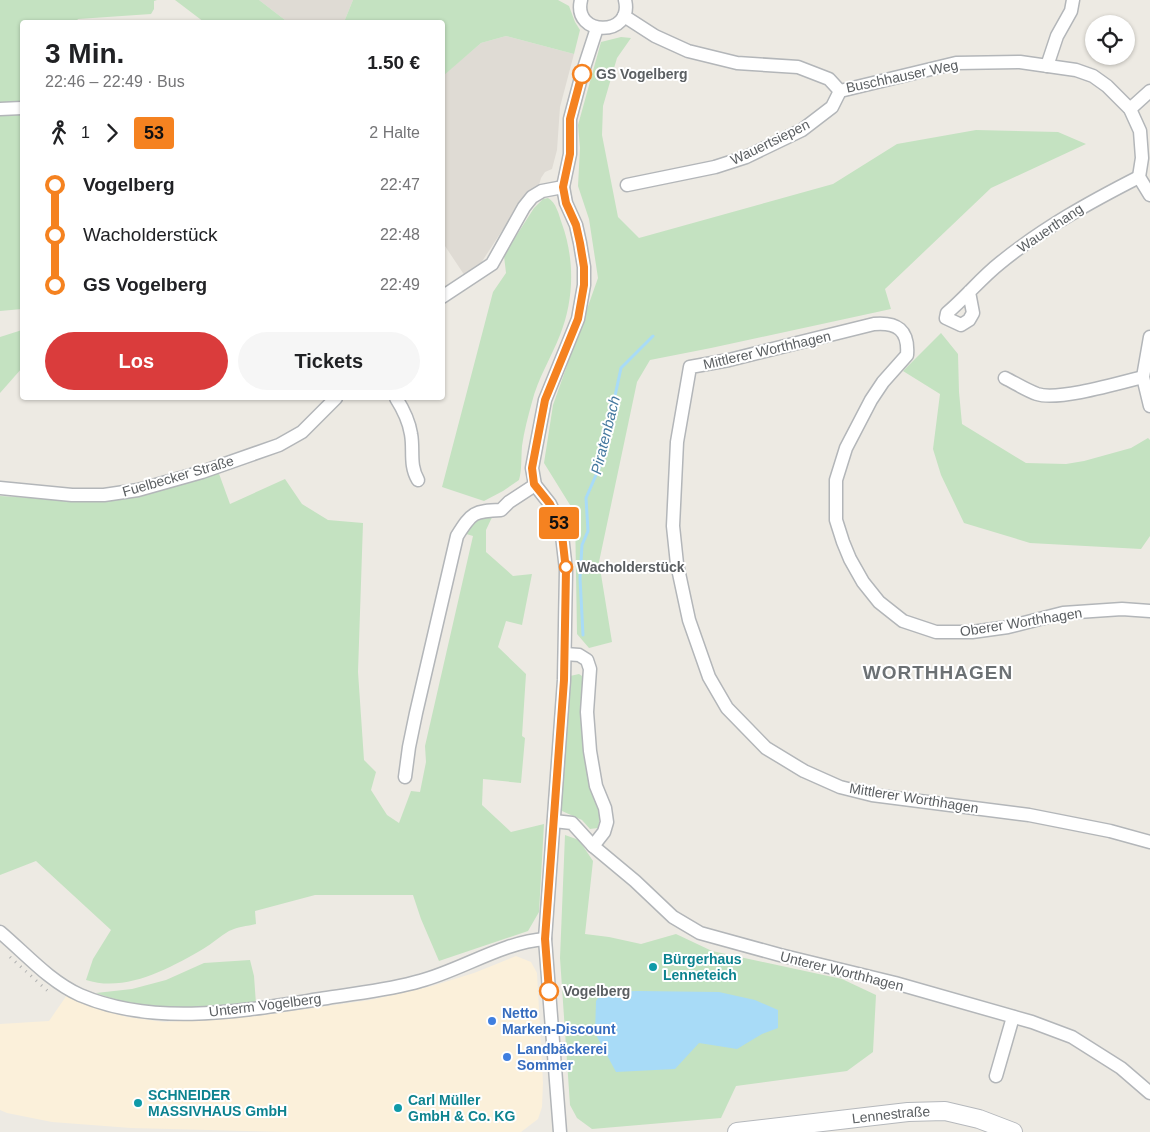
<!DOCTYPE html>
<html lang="de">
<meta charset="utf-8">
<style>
:root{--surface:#fff;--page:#f6f6f6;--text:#202124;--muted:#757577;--accent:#da3c3c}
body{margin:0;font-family:Helvetica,sans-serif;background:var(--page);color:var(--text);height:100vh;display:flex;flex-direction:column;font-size:19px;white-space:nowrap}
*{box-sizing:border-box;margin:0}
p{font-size:16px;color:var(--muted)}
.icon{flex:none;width:28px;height:28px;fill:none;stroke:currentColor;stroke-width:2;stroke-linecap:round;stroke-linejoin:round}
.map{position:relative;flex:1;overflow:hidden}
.side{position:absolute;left:20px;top:20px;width:425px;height:380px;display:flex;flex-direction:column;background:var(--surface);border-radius:5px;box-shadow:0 1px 4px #0004}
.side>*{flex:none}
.badge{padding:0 10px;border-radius:4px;font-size:18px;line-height:32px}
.buttons{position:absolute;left:1085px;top:15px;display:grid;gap:10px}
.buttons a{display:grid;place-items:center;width:50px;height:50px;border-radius:50%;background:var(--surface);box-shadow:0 1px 4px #0004;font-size:25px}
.map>.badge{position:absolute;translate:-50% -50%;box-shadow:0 0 0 2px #fff}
.legs{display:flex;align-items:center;gap:8px;height:55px;padding:0 25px;font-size:16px}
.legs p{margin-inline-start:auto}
.summary{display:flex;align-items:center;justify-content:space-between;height:85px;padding:0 25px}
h1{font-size:28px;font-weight:600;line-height:38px}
.primary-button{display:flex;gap:10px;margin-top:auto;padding:10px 25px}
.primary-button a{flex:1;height:58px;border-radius:30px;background:var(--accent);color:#fff;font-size:20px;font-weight:600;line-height:58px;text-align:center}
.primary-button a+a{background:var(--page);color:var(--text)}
ul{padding:0 25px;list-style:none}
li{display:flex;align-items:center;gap:18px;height:50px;font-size:19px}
li i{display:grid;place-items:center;width:8px;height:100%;margin:0 6px;background:currentColor}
li i::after{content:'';width:12px;height:12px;margin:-6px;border:4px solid;border-radius:50%;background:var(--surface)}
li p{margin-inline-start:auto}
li:first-child i{background:linear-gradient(#0000 50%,currentColor 0)}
li:last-child i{background:linear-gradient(currentColor 50%,#0000 0)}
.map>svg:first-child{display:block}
.commercial{fill:#fbf0da}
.education{fill:#dfdbd4}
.green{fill:#c4e2c1}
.water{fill:#a8dbf7}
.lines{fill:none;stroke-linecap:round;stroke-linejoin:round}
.stream{stroke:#a8dbf7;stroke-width:3}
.street-casing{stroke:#b3b6b9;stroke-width:15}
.secondary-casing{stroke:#b5b8bc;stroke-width:20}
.street{stroke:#fff;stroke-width:12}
.secondary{stroke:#fff;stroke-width:18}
.rail{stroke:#b1b2b2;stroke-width:3;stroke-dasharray:1 6;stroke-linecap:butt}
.line-1-casing{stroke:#fff;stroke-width:11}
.line-1{stroke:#f58220;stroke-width:8}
.stop-1-dot{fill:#fff;stroke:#f58220;stroke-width:2.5}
.culture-dot{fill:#0f9aa8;stroke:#fff;stroke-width:2}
.shop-dot{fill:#3f7fe0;stroke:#fff;stroke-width:2}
.labels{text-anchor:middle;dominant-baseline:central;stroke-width:4;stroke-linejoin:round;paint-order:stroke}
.stop-label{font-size:14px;font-weight:bold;fill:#5b5f62;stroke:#fff;text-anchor:start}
.street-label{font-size:14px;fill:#5b5f62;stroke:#fff}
.culture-label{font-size:14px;font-weight:bold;fill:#0d838f;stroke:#fff;text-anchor:start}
.shop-label{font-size:14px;font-weight:bold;fill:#366cbe;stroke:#fff;text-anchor:start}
.water-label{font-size:15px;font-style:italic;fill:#44789f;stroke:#fff}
.district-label{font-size:19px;font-weight:bold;letter-spacing:1px;fill:#6c7174;stroke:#fff}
</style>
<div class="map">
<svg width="1150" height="1132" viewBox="0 0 1150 1132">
<rect width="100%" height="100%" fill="#edeae3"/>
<!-- commercial -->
<polygon class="commercial" points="516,956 531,962 537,973 543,1083 542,1107 538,1119 521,1132 286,1132 131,1128 52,1122 7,1113 0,1110 0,1024 49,1021 67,995 86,1005 127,1017 164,1022 256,1016 370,1000 432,986 474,973"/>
<!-- education -->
<g class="education">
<polygon points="259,0 353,0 344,22 291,22 285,20"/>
<polygon points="506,36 574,54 560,107 557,150 552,169 545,172 541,178 539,185 529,192 522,200 479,266 465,276 443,243 442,76 481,43"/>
</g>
<!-- green -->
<g class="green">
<polygon points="0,0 157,0 154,1 154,9 151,14 78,19 76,22 22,22 22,309 0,311"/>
<polygon points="175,0 259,0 285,20 291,22 204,22"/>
<polygon points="353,0 558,0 569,6 575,22 580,30 574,54 506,36 481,43 443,76 442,22 344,22"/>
<polygon points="621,37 631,38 617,58 603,106 602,135 618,217 639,238 833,184 897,144 976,130 1058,132 1086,144 991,188 885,289 891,309 711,348 650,360 637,382 599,562 612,642 589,648 577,634 575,513 544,463 553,405 598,278 589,219 578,186 580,148 578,125 601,42"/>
<path d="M548,198C556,202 559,215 562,224C575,260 574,300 560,335C551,358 538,378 532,402C528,417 524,431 522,446C521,458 522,470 519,480L503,491L484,501L442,487L493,292L506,273L504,256L509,247L534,208L543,199Z"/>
<polygon points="22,330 22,368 0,393 0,337"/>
<polygon points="941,333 958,354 959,392 962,424 1026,463 1066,464 1084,461 1131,448 1148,438 1150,440 1150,536 1141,549 1030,543 964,523 941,475 933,449 940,394 903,371"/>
<path d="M218,471L230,504L285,479L302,504L328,520L363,523L358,672L364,760L376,772L371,790L387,815L399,823L411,791L420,792L426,762L425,746L473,536L463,533L479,516L493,515L486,530V552L513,576L532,574L522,625L506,621L498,647L526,674L522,736L525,738L521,783L483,779L482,805L511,832L544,824L539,912L528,931L439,961L421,919L413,895H315L255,911L256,924C247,926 237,927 229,931C220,936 212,944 203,949C170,968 126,993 86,980L93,959L111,930L36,861L0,875V496L99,502L140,494Z"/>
<polygon points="579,674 585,678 586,759 589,782 601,811 598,828 590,829 582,820 562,811 558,798 570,676"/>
<polygon points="565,835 579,840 593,861 585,934 609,937 641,944 676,934 712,951 842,979 876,995 873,1052 847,1071 736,1086 721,1118 592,1129 577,1118 570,1105 560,958"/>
<path d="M250,960L254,976L256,1004C203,1007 148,1013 96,993L132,989L166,980L204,963Z"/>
</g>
<!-- water -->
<polygon class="water" points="638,991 719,992 755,1000 778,1010 778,1028 762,1034 737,1049 699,1043 675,1069 616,1072 595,1033 596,1001 602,992"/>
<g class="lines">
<!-- stream -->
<polyline class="stream" points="583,635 580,578 582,545 588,531 586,498 600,466 621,368 653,336"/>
<defs>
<g id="street">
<path d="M581,0C572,37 634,37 625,0"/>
<polyline points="624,16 655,36 688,51 737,63 798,67 829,79 840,91 956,63 1020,62 1076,70 1093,76 1107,86 1130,109 1140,131 1142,158 1139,177 1150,195"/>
<polyline points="1047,66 1057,36 1071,11 1073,0"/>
<polyline points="0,109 22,108"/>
<polyline points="1130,109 1150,91"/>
<polyline points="627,185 715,167 746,157 802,130 832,107 840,91"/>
<path d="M969,292L973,313L969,320L961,325L946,318L947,313C966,297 981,278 1000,263C1043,228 1090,202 1139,177"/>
<polyline points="442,297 492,264 524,207 532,197 542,191 563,187"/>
<polyline points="1150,337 1143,377 1150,406"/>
<path d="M1005,378C1015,383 1026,390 1037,394C1058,401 1119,383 1143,377"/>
<path d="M396,398C403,409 409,421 411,434C414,450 409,465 418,480"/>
<polyline points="0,488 72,495 104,495 138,490 202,472 279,445 302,432 336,398"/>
<path d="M1150,611L1122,609L1063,613L1008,627L972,632H936L903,621L879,602L863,582L850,559L843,542L836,520V480L846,448L871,400L883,382L907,355C909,330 897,322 874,324L729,360L690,367L677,442L673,526L677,564L689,620L709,677L727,708L766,748L804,771L840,787L872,795L1029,815L1110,831L1150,842"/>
<polyline points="565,654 579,655 587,660 590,669 587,712 590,751 596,786 605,808 607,822 604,832 593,846"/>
<path d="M405,777L409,747L416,713L457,536C472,512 474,511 501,510L509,502L535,485"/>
<polyline points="554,821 572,823 593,846 635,881 673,917 700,933 780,955 895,983 1032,1022 1072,1037 1121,1068 1150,1093"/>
<path d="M0,932C25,953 49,981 80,995C157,1028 247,1010 327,998C357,993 390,990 420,981C461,970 503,942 545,939"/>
<polyline points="996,1076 1013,1017"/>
<polyline points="560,1132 545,939 564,680 566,570 561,527 550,504 535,485 532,468 545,400 578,319 584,285 584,267 580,243 576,225 566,203 563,187 570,154 570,119 582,74 597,28"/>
</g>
<g id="secondary">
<path id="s1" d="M737,1132L908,1112L945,1111L979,1119L1013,1132"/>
</g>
</defs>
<!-- street casing -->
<use href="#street" class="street-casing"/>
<!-- secondary casing -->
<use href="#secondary" class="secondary-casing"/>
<!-- street -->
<use href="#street" class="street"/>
<!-- secondary -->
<use href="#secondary" class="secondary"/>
<!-- rail -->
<polyline class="rail" points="10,957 50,993"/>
</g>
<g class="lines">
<defs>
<polyline id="line-1" points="549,991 545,939 564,680 566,570 561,526 550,504 534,484 532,468 545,400 578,319 584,285 584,267 580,243 576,225 566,203 563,187 570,154 570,119 582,74"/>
</defs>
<!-- line-1 casing -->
<use href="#line-1" class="line-1-casing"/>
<!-- line-1 -->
<use href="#line-1" class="line-1"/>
</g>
<!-- markers -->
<g class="stop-1-dot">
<circle cx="582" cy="74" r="9"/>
<circle cx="566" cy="567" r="6"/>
<circle cx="549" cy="991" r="9"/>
</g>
<g class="culture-dot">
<circle cx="653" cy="967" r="5"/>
<circle cx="138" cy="1103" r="5"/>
<circle cx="398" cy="1108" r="5"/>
</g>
<g class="shop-dot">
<circle cx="492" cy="1021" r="5"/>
<circle cx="507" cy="1057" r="5"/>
</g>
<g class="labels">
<!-- stop labels -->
<g class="stop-label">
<text x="596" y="74">GS Vogelberg</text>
<text x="577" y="567">Wacholderstück</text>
<text x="563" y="991">Vogelberg</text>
</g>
<!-- street labels -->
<g class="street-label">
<text transform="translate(902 76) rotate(-12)">Buschhauser Weg</text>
<text transform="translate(770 142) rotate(-26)">Wauertsiepen</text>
<text transform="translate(1050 228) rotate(-34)">Wauerthang</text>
<text transform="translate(767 350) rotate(-13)">Mittlerer Worthhagen</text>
<text transform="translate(178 476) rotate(-16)">Fuelbecker Straße</text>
<text transform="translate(1021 622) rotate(-9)">Oberer Worthhagen</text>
<text transform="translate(914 798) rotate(9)">Mittlerer Worthhagen</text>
<text transform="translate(842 971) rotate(14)">Unterer Worthhagen</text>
<text transform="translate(265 1005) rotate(-7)">Unterm Vogelberg</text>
<text stroke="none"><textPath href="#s1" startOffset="155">Lennestraße</textPath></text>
</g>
<!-- culture labels -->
<g class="culture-label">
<text x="663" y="959">Bürgerhaus<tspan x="663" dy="16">Lenneteich</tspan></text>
<text x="148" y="1095">SCHNEIDER<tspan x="148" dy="16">MASSIVHAUS GmbH</tspan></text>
<text x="408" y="1100">Carl Müller<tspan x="408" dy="16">GmbH &amp; Co. KG</tspan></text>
</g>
<!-- shop labels -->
<g class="shop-label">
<text x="502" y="1013">Netto<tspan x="502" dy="16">Marken-Discount</tspan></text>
<text x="517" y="1049">Landbäckerei<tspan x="517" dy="16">Sommer</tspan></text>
</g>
<!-- water labels -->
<g class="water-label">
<text transform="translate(605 435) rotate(-76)">Piratenbach</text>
</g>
<!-- district labels -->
<g class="district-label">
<text x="938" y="672">WORTHHAGEN</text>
</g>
</g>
</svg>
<div class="buttons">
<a><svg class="icon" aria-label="locate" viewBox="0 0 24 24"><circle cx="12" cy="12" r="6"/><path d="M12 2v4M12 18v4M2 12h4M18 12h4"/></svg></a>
</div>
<b class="badge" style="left:559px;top:523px;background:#f58220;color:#111">53</b>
<section class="side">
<div class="summary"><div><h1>3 Min.</h1><p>22:46 – 22:49 · Bus</p></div><b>1.50 €</b></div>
<div class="legs"><svg class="icon" aria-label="walk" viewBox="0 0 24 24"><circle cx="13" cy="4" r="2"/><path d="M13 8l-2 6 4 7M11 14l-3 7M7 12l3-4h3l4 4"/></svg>1<svg class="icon" aria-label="forward" viewBox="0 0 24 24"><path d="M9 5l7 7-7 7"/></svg><b class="badge" style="background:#f58220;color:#111">53</b><p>2 Halte</p></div>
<ul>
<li><i style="color:#f58220"></i><b>Vogelberg</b><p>22:47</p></li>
<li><i style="color:#f58220"></i><span>Wacholderstück</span><p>22:48</p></li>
<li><i style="color:#f58220"></i><b>GS Vogelberg</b><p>22:49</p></li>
</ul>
<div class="primary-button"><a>Los</a><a>Tickets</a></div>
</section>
</div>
